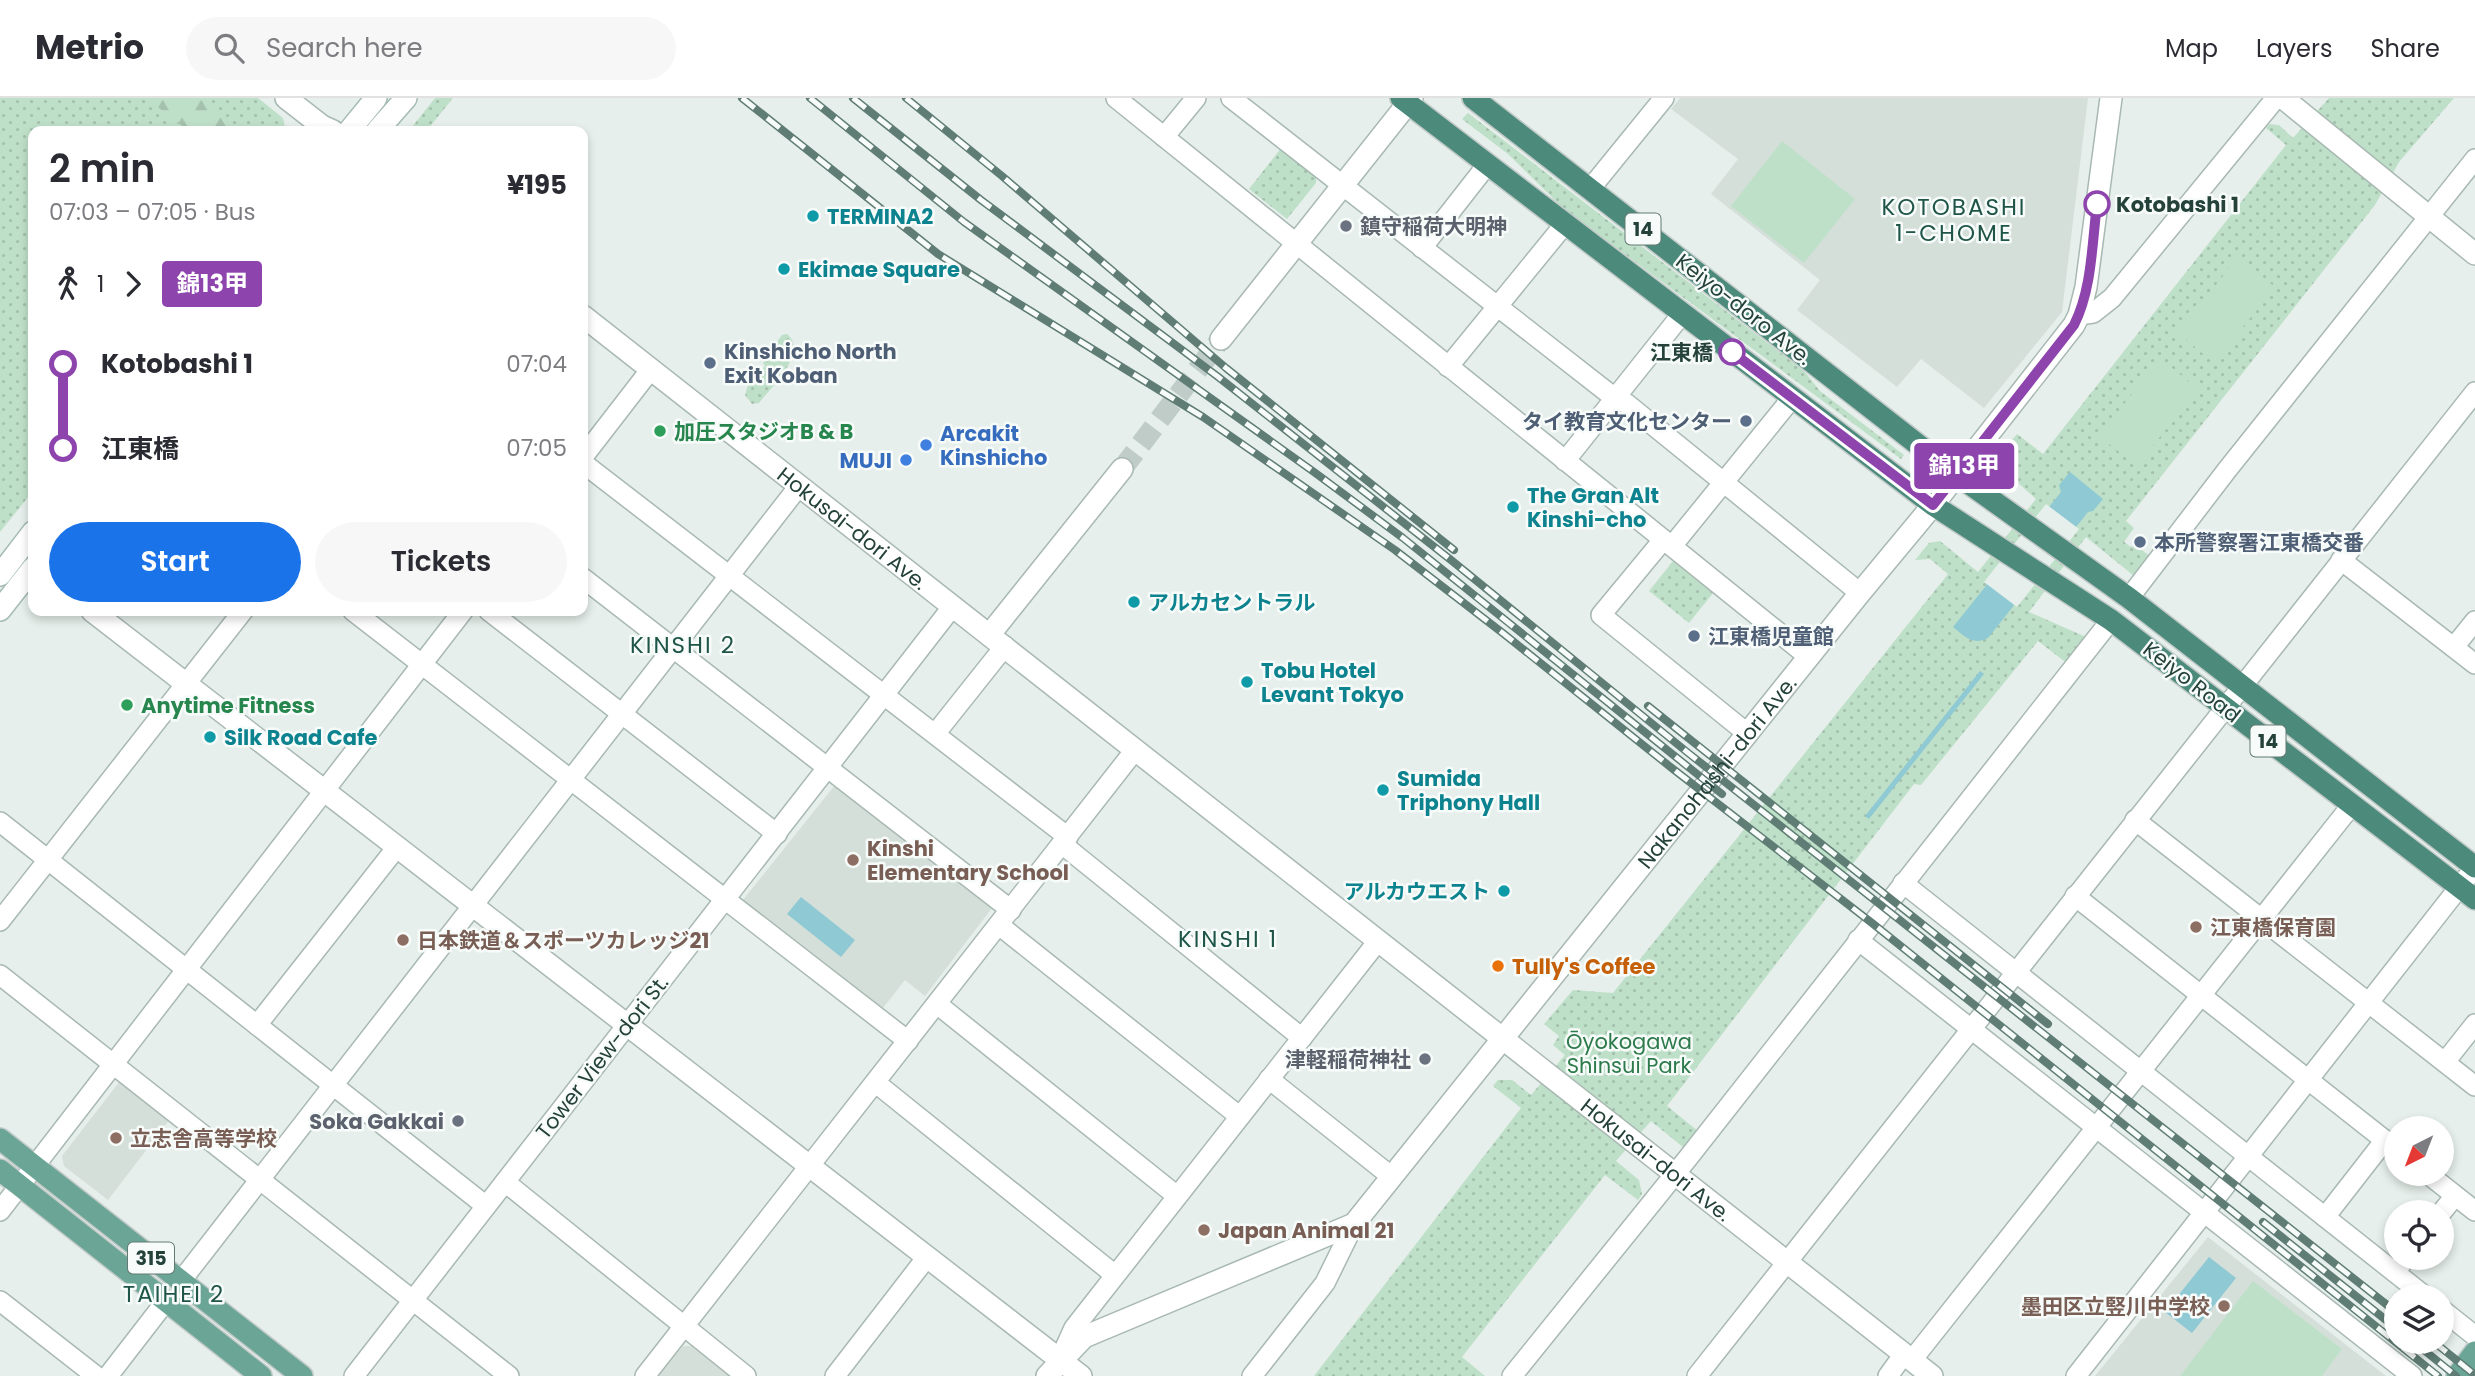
<!DOCTYPE html>
<meta charset="utf-8">
<style>
:root{--surface:#fff;--page:#f7f7f7;--text:#2b2b33;--muted:#7c7c81;--line:#e1e1e2;--accent:#1a73e8}
body{margin:0;font-family:Poppins,"Noto Sans JP",sans-serif;background:var(--page);color:var(--text);height:100vh;display:flex;flex-direction:column;font-size:26px;white-space:nowrap}
*{box-sizing:border-box;margin:0}
p{font-size:23px;color:var(--muted)}
.icon{flex:none;width:38px;height:38px;fill:none;stroke:currentColor;stroke-width:2;stroke-linecap:round;stroke-linejoin:round}
.map{position:relative;flex:1;overflow:hidden}
.drawer{position:absolute;left:28px;top:28px;width:560px;height:490px;display:flex;flex-direction:column;background:var(--surface);border-radius:14px;box-shadow:0 4px 10px #0003}
.drawer>*{flex:none}
.badge{padding:0 14px;border-radius:5px;font-size:24px;line-height:46px}
.needle{width:46px;rotate:222deg}
.tools{position:absolute;left:2384px;top:1018px;display:grid;gap:14px}
.tools a{display:grid;place-items:center;width:70px;height:70px;border-radius:50%;background:var(--surface);box-shadow:0 4px 10px #0003;font-size:35px}
.map>.badge{position:absolute;translate:-50% -50%;box-shadow:0 0 0 4px #fff}
.legs{display:flex;align-items:center;gap:10px;height:77px;padding:0 21px;font-size:23px}
.legs p{margin-inline-start:auto}
.headline{display:flex;align-items:center;justify-content:space-between;height:119px;padding:0 21px}
h1{font-size:38px;font-weight:600;line-height:52px}
.primary-button{display:flex;gap:14px;margin-top:auto;padding:14px 21px}
.primary-button a{flex:1;height:80px;border-radius:42px;background:var(--accent);color:#fff;font-size:28px;font-weight:600;line-height:80px;text-align:center}
.primary-button a+a{background:var(--page);color:var(--text)}
ul{padding:0 21px;list-style:none}
li{display:flex;align-items:center;gap:24px;height:84px;font-size:26px}
li i{display:grid;place-items:center;width:10px;height:100%;margin:0 9px;background:currentColor}
li i::after{content:'';width:18px;height:18px;margin:-9px;border:5px solid;border-radius:50%;background:var(--surface)}
li p{margin-inline-start:auto}
li:first-child i{background:linear-gradient(#0000 50%,currentColor 0)}
li:last-child i{background:linear-gradient(currentColor 50%,#0000 0)}
header{display:flex;align-items:center;gap:42px;box-sizing:border-box;height:98px;padding:0 35px;background:var(--surface);border-bottom:2px solid var(--line)}
header strong{font-size:33px}
nav{display:flex;gap:38px;margin-inline-start:auto;font-size:24px}
.search{width:490px;height:63px;background:var(--page);display:flex;align-items:center;gap:18px;box-sizing:border-box;padding:0 24px;border-radius:38px;color:var(--muted);font-size:26px}
.map>svg:first-child{display:block}
.built{fill:#d4dfda}
.grass{fill:url(#grass-dots)}
.forest{fill:url(#forest-firs)}
.garden{fill:#bfe0c8}
.water{fill:#8ec9d4}
.pier{fill:#e6efeb}
.lines{fill:none;stroke-linecap:round;stroke-linejoin:round}
.tertiary-tunnel{stroke:#bfccc8;stroke-width:21;stroke-dasharray:21 10;stroke-linecap:butt}
.minor-casing{stroke:#a8b8b2;stroke-width:22}
.tertiary-casing{stroke:#a8b8b2;stroke-width:24}
.secondary-casing{stroke:#a4bbb3;stroke-width:24}
.primary-casing{stroke:#c2cac8;stroke-width:24}
.trunk-casing{stroke:#c2cac8;stroke-width:24}
.minor{stroke:#fff;stroke-width:19}
.tertiary{stroke:#fff;stroke-width:21}
.secondary{stroke:#fff;stroke-width:21}
.primary{stroke:#6aa596;stroke-width:21}
.trunk{stroke:#4c8a7c;stroke-width:21}
.rail-casing{stroke:#5f7d75;stroke-width:8}
.rail{stroke:#f7fbf9;stroke-width:5;stroke-dasharray:16;stroke-linecap:butt}
.line-1-casing{stroke:#fff;stroke-width:16}
.line-1{stroke:#8e44ad;stroke-width:10}
.stop-1-dot{fill:#fff;stroke:#8e44ad;stroke-width:3.5}
.culture-dot{fill:#0f9aa8;stroke:#f7fbf9;stroke-width:2.5}
.worship-dot{fill:#6b7280;stroke:#f7fbf9;stroke-width:2.5}
.service-dot{fill:#5c6f8a;stroke:#f7fbf9;stroke-width:2.5}
.leisure-dot{fill:#2e9e5b;stroke:#f7fbf9;stroke-width:2.5}
.shop-dot{fill:#3f7fe0;stroke:#f7fbf9;stroke-width:2.5}
.education-dot{fill:#8d6e63;stroke:#f7fbf9;stroke-width:2.5}
.food-dot{fill:#e8710a;stroke:#f7fbf9;stroke-width:2.5}
.labels{text-anchor:middle;dominant-baseline:central;stroke-width:5;stroke-linejoin:round;paint-order:stroke}
.shield{fill:#f7fbf9;stroke:#637a73;stroke-width:2}
.shield-label{font-size:19px;font-weight:bold;fill:#24423a}
.stop-label{font-size:21px;font-weight:bold;fill:#24423a;stroke:#f7fbf9;text-anchor:start}
.culture-label{font-size:21px;font-weight:bold;fill:#0d838f;stroke:#f7fbf9;text-anchor:start}
.worship-label{font-size:21px;font-weight:bold;fill:#5b616d;stroke:#f7fbf9;text-anchor:end}
.street-label{font-size:21px;fill:#24423a;stroke:#f7fbf9}
.service-label{font-size:21px;font-weight:bold;fill:#4e5e75;stroke:#f7fbf9;text-anchor:start}
.leisure-label{font-size:21px;font-weight:bold;fill:#27864d;stroke:#f7fbf9;text-anchor:start}
.shop-label{font-size:21px;font-weight:bold;fill:#366cbe;stroke:#f7fbf9;text-anchor:start}
.education-label{font-size:21px;font-weight:bold;fill:#785e54;stroke:#f7fbf9;text-anchor:start}
.food-label{font-size:21px;font-weight:bold;fill:#c56008;stroke:#f7fbf9;text-anchor:start}
.park-label{font-size:21px;fill:#2d7a4b;stroke:#f7fbf9}
.neighbourhood-label{font-size:23px;letter-spacing:2px;fill:#1f5548;stroke:#f7fbf9}
</style>
<header>
<strong>Metrio</strong>
<div class="search"><svg class="icon" aria-label="search" viewBox="0 0 24 24"><circle cx="10" cy="10" r="6"/><path d="M15 15l6 6"/></svg>Search here</div>
<nav><a>Map</a><a>Layers</a><a>Share</a></nav>
</header>
<div class="map">
<svg width="2475" height="1278" viewBox="0 0 2475 1278">
<defs>
<pattern id="grass-dots" width="8" height="8" patternUnits="userSpaceOnUse" patternTransform="scale(1.75)"><rect width="8" height="8" fill="#bfe0c8"/><path d="M2 2h.1M6 6h.1" fill="none" stroke="#a4c1ad" stroke-width="1.8" stroke-linecap="round"/></pattern>
<pattern id="forest-firs" width="22" height="20" patternUnits="userSpaceOnUse" patternTransform="scale(1.75)"><rect width="22" height="20" fill="#bfe0c8"/><path d="M5 1l3.5 6h-7zM16 11l3.5 6h-7z" fill="#a4c1ad"/></pattern>
</defs>
<rect width="100%" height="100%" fill="#e6efeb"/>
<!-- built -->
<g class="built">
<polygon points="1680,0 2088,0 2062,214 1984,310 1921,261 1897,289 1797,212 1820,182 1711,96 1738,61 1671,11"/>
<polygon points="835,687 992,810 925,898 905,882 883,910 743,802"/>
<polygon points="120,983 170,1021 108,1102 64,1068 62,1058"/>
<polygon points="2208,1139 2386,1278 2095,1278"/>
<polygon points="683,1248 691,1248 729,1278 658,1278"/>
</g>
<!-- grass -->
<g class="grass">
<polygon points="0,0 258,0 283,20 286,33 33,33 33,393 0,434"/>
<polygon points="435,0 453,0 428,31 417,33 412,29"/>
<polygon points="2329,0 2454,0 2399,64 2375,107 2126,423 2134,430 2124,444 2131,449 2135,447 2150,458 2134,478 2086,439 2029,514 2086,539 2068,566 2038,543 1921,687 1914,686 1667,1008 1698,1033 1684,1050 1651,1023 1616,1063 1639,1082 1642,1096 1638,1102 1605,1077 1462,1259 1485,1278 1314,1278 1521,1010 1493,988 1498,982 1512,982 1531,997 1565,957 1553,947 1559,938 1544,926 1573,892 1613,895 1948,476 1930,461 1915,462 1929,445 1940,443 1978,474 2036,401 1997,366 1995,362 2017,336 2043,356 2286,47 2266,30 2269,26 2279,27 2293,40"/>
<polygon points="1468,15 1804,273 1820,293 1904,357 1901,361 1564,111 1508,56 1462,21"/>
<polygon points="1282,49 1316,76 1316,85 1287,121 1249,91"/>
<path d="M787,236C809,254 771,290 759,305L752,306L745,297L752,274L757,271L761,273L765,268L763,265L765,260L782,237Z"/>
<polygon points="1673,463 1713,495 1689,525 1649,493"/>
</g>
<!-- forest -->
<polygon class="forest" points="146,0 200,0 242,33 189,33"/>
<!-- garden -->
<g class="garden">
<polygon points="1782,43 1855,101 1804,165 1731,108"/>
<polygon points="2238,159 2275,189 2214,265 2178,235"/>
<polygon points="2160,260 2198,291 2137,368 2099,338"/>
<polygon points="2253,1183 2342,1251 2322,1278 2180,1278"/>
</g>
<!-- water -->
<g class="water">
<path d="M2070,374L2103,401L2093,413L2088,414L1988,540C1973,548 1964,538 1953,529L2061,394L2059,387Z"/>
<polygon points="1980,573 1984,576 1869,721 1865,718"/>
<polygon points="801,799 855,842 841,859 787,816"/>
<polygon points="2209,1159 2236,1180 2192,1235 2165,1214"/>
</g>
<!-- pier -->
<polygon class="pier" points="2046,406 2079,431 2017,509 1984,484"/>
<g class="lines">
<!-- tertiary-tunnel -->
<polyline class="tertiary-tunnel" points="1122,371 1221,241"/>
<defs>
<g id="minor">
<polyline points="1116,0 1809,559"/>
<polyline points="1231,0 1607,294 1627,306 1860,495"/>
<polyline points="1164,39 1196,0"/>
<polyline points="1590,91 1664,0"/>
<polyline points="1422,150 1487,67"/>
<polyline points="2079,217 2093,215 2112,200 2276,0"/>
<polyline points="1448,269 1564,127"/>
<polyline points="583,359 651,271"/>
<polyline points="1565,363 1682,216"/>
<polyline points="583,365 1068,739"/>
<polyline points="1663,442 1601,517 1748,636"/>
<polyline points="1672,448 1792,300"/>
<polyline points="2341,462 2475,566"/>
<polyline points="583,480 1011,812"/>
<polyline points="2129,500 2227,372 2475,61"/>
<polyline points="353,513 908,943"/>
<polyline points="489,513 777,736"/>
<polyline points="2454,549 2475,523"/>
<polyline points="935,636 1005,548"/>
<polyline points="2135,722 2475,988"/>
<polyline points="0,724 486,1108"/>
<polyline points="1062,746 1302,940"/>
<polyline points="1903,785 2426,1199"/>
<polyline points="2075,798 2396,1051"/>
<polyline points="0,823 243,513"/>
<polyline points="999,827 1239,1018"/>
<polyline points="1858,842 2412,1278"/>
<polyline points="0,877 509,1278"/>
<polyline points="937,906 1177,1098"/>
<polyline points="257,927 397,749"/>
<polyline points="2445,964 2475,926"/>
<polyline points="1269,981 1392,1079"/>
<polyline points="876,985 1115,1177"/>
<polyline points="2428,1076 2475,1113"/>
<polyline points="505,1084 746,1278"/>
<polyline points="0,1113 463,513"/>
<polyline points="2441,1115 2455,1098"/>
<polyline points="2325,1119 2385,1042"/>
<polyline points="2395,1174 2406,1160"/>
<polyline points="181,1183 799,388"/>
<polyline points="0,1203 96,1278"/>
<polyline points="2441,1211 2475,1238"/>
<polyline points="1060,1261 1074,1230 1378,843"/>
<polyline points="1912,1262 2351,708"/>
<polyline points="108,1278 166,1203"/>
<polyline points="354,1278 953,508"/>
<polyline points="645,1278 1135,652"/>
<polyline points="835,1278 927,1159"/>
<polyline points="1252,1278 1325,1185 1354,1126"/>
<polyline points="1512,1278 1688,1060 2111,522"/>
<polyline points="1697,1278 2475,294"/>
<polyline points="1888,1278 1904,1256"/>
<polyline points="2076,1278 2475,769"/>
</g>
<g id="tertiary">
<polyline points="286,0 322,28 333,33"/>
<polyline points="2283,0 2475,156"/>
<path id="s1" d="M583,218L1932,1278"/>
<polyline points="1221,241 1412,0"/>
<polyline points="92,513 1081,1278"/>
<polyline points="990,536 1122,371"/>
<path id="s2" d="M1047,1278L1084,1239L1354,1126L1860,495L1933,407L2074,227L2079,217L2086,189L2111,0"/>
</g>
<g id="secondary">
<polyline points="349,33 376,0"/>
<polyline points="377,33 406,0"/>
<polyline points="0,477 33,434"/>
<polyline points="0,512 33,470"/>
</g>
<g id="primary">
<polyline points="0,1041 302,1278"/>
<polyline points="0,1072 261,1278"/>
<polyline points="2457,1278 2475,1254"/>
</g>
<g id="trunk">
<polyline points="1401,0 1933,407 2111,522 2475,801"/>
<polyline points="1473,0 1957,377 2129,500 2475,769"/>
</g>
</defs>
<!-- minor casing -->
<use href="#minor" class="minor-casing"/>
<!-- tertiary casing -->
<use href="#tertiary" class="tertiary-casing"/>
<!-- secondary casing -->
<use href="#secondary" class="secondary-casing"/>
<!-- primary casing -->
<use href="#primary" class="primary-casing"/>
<!-- trunk casing -->
<use href="#trunk" class="trunk-casing"/>
<!-- minor -->
<use href="#minor" class="minor"/>
<!-- tertiary -->
<use href="#tertiary" class="tertiary"/>
<!-- secondary -->
<use href="#secondary" class="secondary"/>
<!-- primary -->
<use href="#primary" class="primary"/>
<!-- trunk -->
<use href="#trunk" class="trunk"/>
<defs>
<g id="rail">
<polyline points="742,0 938,156 1203,319 1395,452 1504,536 1673,671 1872,825 2438,1278"/>
<polyline points="810,0 964,124 1314,374 1403,440 1722,696"/>
<polyline points="853,0 981,102 1217,278 1451,462 1687,654 2396,1214"/>
<polyline points="906,0 1002,78 1226,270 1454,452"/>
<polyline points="1648,608 2048,926"/>
<polyline points="2263,1124 2396,1230"/>
<polyline points="2414,1244 2456,1278"/>
<polyline points="2434,1244 2475,1277"/>
</g>
</defs>
<!-- rail casing -->
<use href="#rail" class="rail-casing"/>
<!-- rail -->
<use href="#rail" class="rail"/>
</g>
<g class="lines">
<defs>
<path id="line-1" d="M1732,254L1933,407L2074,227C2092,192 2092,145 2097,106"/>
</defs>
<!-- line-1 casing -->
<use href="#line-1" class="line-1-casing"/>
<!-- line-1 -->
<use href="#line-1" class="line-1"/>
</g>
<!-- markers -->
<g class="stop-1-dot">
<circle cx="2097" cy="106" r="12"/>
<circle cx="1732" cy="254" r="12"/>
</g>
<g class="culture-dot">
<circle cx="813" cy="118" r="7"/>
<circle cx="784" cy="171" r="7"/>
<circle cx="1513" cy="409" r="7"/>
<circle cx="1134" cy="504" r="7"/>
<circle cx="1247" cy="584" r="7"/>
<circle cx="210" cy="639" r="7"/>
<circle cx="1383" cy="692" r="7"/>
<circle cx="1504" cy="793" r="7"/>
</g>
<g class="worship-dot">
<circle cx="1346" cy="128" r="7"/>
<circle cx="1425" cy="961" r="7"/>
<circle cx="458" cy="1023" r="7"/>
</g>
<g class="service-dot">
<circle cx="710" cy="265" r="7"/>
<circle cx="1746" cy="323" r="7"/>
<circle cx="2140" cy="444" r="7"/>
<circle cx="1694" cy="538" r="7"/>
</g>
<g class="leisure-dot">
<circle cx="660" cy="333" r="7"/>
<circle cx="127" cy="607" r="7"/>
</g>
<g class="shop-dot">
<circle cx="926" cy="347" r="7"/>
<circle cx="906" cy="362" r="7"/>
</g>
<g class="education-dot">
<circle cx="853" cy="762" r="7"/>
<circle cx="2196" cy="829" r="7"/>
<circle cx="403" cy="842" r="7"/>
<circle cx="116" cy="1040" r="7"/>
<circle cx="1204" cy="1132" r="7"/>
<circle cx="2224" cy="1208" r="7"/>
</g>
<circle class="food-dot" cx="1498" cy="868" r="7"/>
<g class="labels">
<!-- shield labels -->
<g class="shield">
<rect x="1625.5" y="115.5" width="35" height="31" rx="5"/>
<rect x="2250.5" y="627.5" width="35" height="31" rx="5"/>
<rect x="128" y="1144.5" width="46" height="31" rx="5"/>
</g>
<g class="shield-label">
<text x="1643" y="131">14</text>
<text x="2268" y="643">14</text>
<text x="151" y="1160">315</text>
</g>
<!-- stop labels -->
<g class="stop-label">
<text x="2116" y="106">Kotobashi 1</text>
<text x="1713" y="254" text-anchor="end">江東橋</text>
</g>
<!-- culture labels -->
<g class="culture-label">
<text x="827" y="118">TERMINA2</text>
<text x="798" y="171">Ekimae Square</text>
<text x="1527" y="397">The Gran Alt<tspan x="1527" dy="24">Kinshi-cho</tspan></text>
<text x="1148" y="504">アルカセントラル</text>
<text x="1261" y="572">Tobu Hotel<tspan x="1261" dy="24">Levant Tokyo</tspan></text>
<text x="224" y="639">Silk Road Cafe</text>
<text x="1397" y="680">Sumida<tspan x="1397" dy="24">Triphony Hall</tspan></text>
<text x="1490" y="793" text-anchor="end">アルカウエスト</text>
</g>
<!-- worship labels -->
<g class="worship-label">
<text x="1360" y="128" text-anchor="start">鎮守稲荷大明神</text>
<text x="1411" y="961">津軽稲荷神社</text>
<text x="444" y="1023">Soka Gakkai</text>
</g>
<!-- street labels -->
<g class="street-label">
<text transform="translate(1744 211) rotate(38)">Keiyo-doro Ave.</text>
<text stroke="none"><textPath href="#s1" startOffset="343">Hokusai-dori Ave.</textPath></text>
<text transform="translate(2192 584) rotate(38)">Keiyo Road</text>
<text stroke="none"><textPath href="#s2" startOffset="926">Nakanohashi-dori Ave.</textPath></text>
<text transform="translate(602 959) rotate(-52)">Tower View-dori St.</text>
<text stroke="none"><textPath href="#s1" startOffset="1365">Hokusai-dori Ave.</textPath></text>
</g>
<!-- service labels -->
<g class="service-label">
<text x="724" y="253">Kinshicho North<tspan x="724" dy="24">Exit Koban</tspan></text>
<text x="1732" y="323" text-anchor="end">タイ教育文化センター</text>
<text x="2154" y="444">本所警察署江東橋交番</text>
<text x="1708" y="538">江東橋児童館</text>
</g>
<!-- leisure labels -->
<g class="leisure-label">
<text x="674" y="333">加圧スタジオB &amp; B</text>
<text x="141" y="607">Anytime Fitness</text>
</g>
<!-- shop labels -->
<g class="shop-label">
<text x="940" y="335">Arcakit<tspan x="940" dy="24">Kinshicho</tspan></text>
<text x="892" y="362" text-anchor="end">MUJI</text>
</g>
<!-- education labels -->
<g class="education-label">
<text x="867" y="750">Kinshi<tspan x="867" dy="24">Elementary School</tspan></text>
<text x="2210" y="829">江東橋保育園</text>
<text x="417" y="842">日本鉄道＆スポーツカレッジ21</text>
<text x="130" y="1040">立志舎高等学校</text>
<text x="1218" y="1132">Japan Animal 21</text>
<text x="2210" y="1208" text-anchor="end">墨田区立竪川中学校</text>
</g>
<!-- food labels -->
<g class="food-label">
<text x="1512" y="868">Tully's Coffee</text>
</g>
<!-- park labels -->
<g class="park-label">
<text x="1629" y="943">Ōyokogawa<tspan x="1629" dy="24">Shinsui Park</tspan></text>
</g>
<!-- neighbourhood labels -->
<g class="neighbourhood-label">
<text x="1954" y="109">KOTOBASHI<tspan x="1954" dy="26">1-CHOME</tspan></text>
<text x="683" y="547">KINSHI 2</text>
<text x="1228" y="841">KINSHI 1</text>
<text x="174" y="1196">TAIHEI 2</text>
</g>
</g>
</svg>
<div class="tools">
<a><svg class="needle" viewBox="-14 -14 28 28"><path d="M0-13l5 13h-10z" fill="#e53935"/><path d="M0 13l5-13h-10z" fill="#7c7c81"/></svg></a>
<a><svg class="icon" aria-label="locate" viewBox="0 0 24 24"><circle cx="12" cy="12" r="6"/><path d="M12 2v4M12 18v4M2 12h4M18 12h4"/></svg></a>
<a><svg class="icon" aria-label="layers" viewBox="0 0 24 24"><path d="M12 4l9 5-9 5-9-5zM3 14l9 5 9-5"/></svg></a>
</div>
<b class="badge" style="left:1964px;top:368px;background:#8e44ad;color:#fff">錦13甲</b>
<section class="drawer">
<div class="headline"><div><h1>2 min</h1><p>07:03 – 07:05 · Bus</p></div><b>¥195</b></div>
<div class="legs"><svg class="icon" aria-label="walk" viewBox="0 0 24 24"><circle cx="13" cy="4" r="2"/><path d="M13 8l-2 6 4 7M11 14l-3 7M7 12l3-4h3l4 4"/></svg>1<svg class="icon" aria-label="forward" viewBox="0 0 24 24"><path d="M9 5l7 7-7 7"/></svg><b class="badge" style="background:#8e44ad;color:#fff">錦13甲</b></div>
<ul>
<li><i style="color:#8e44ad"></i><b>Kotobashi 1</b><p>07:04</p></li>
<li><i style="color:#8e44ad"></i><b>江東橋</b><p>07:05</p></li>
</ul>
<div class="primary-button"><a>Start</a><a>Tickets</a></div>
</section>
</div>
